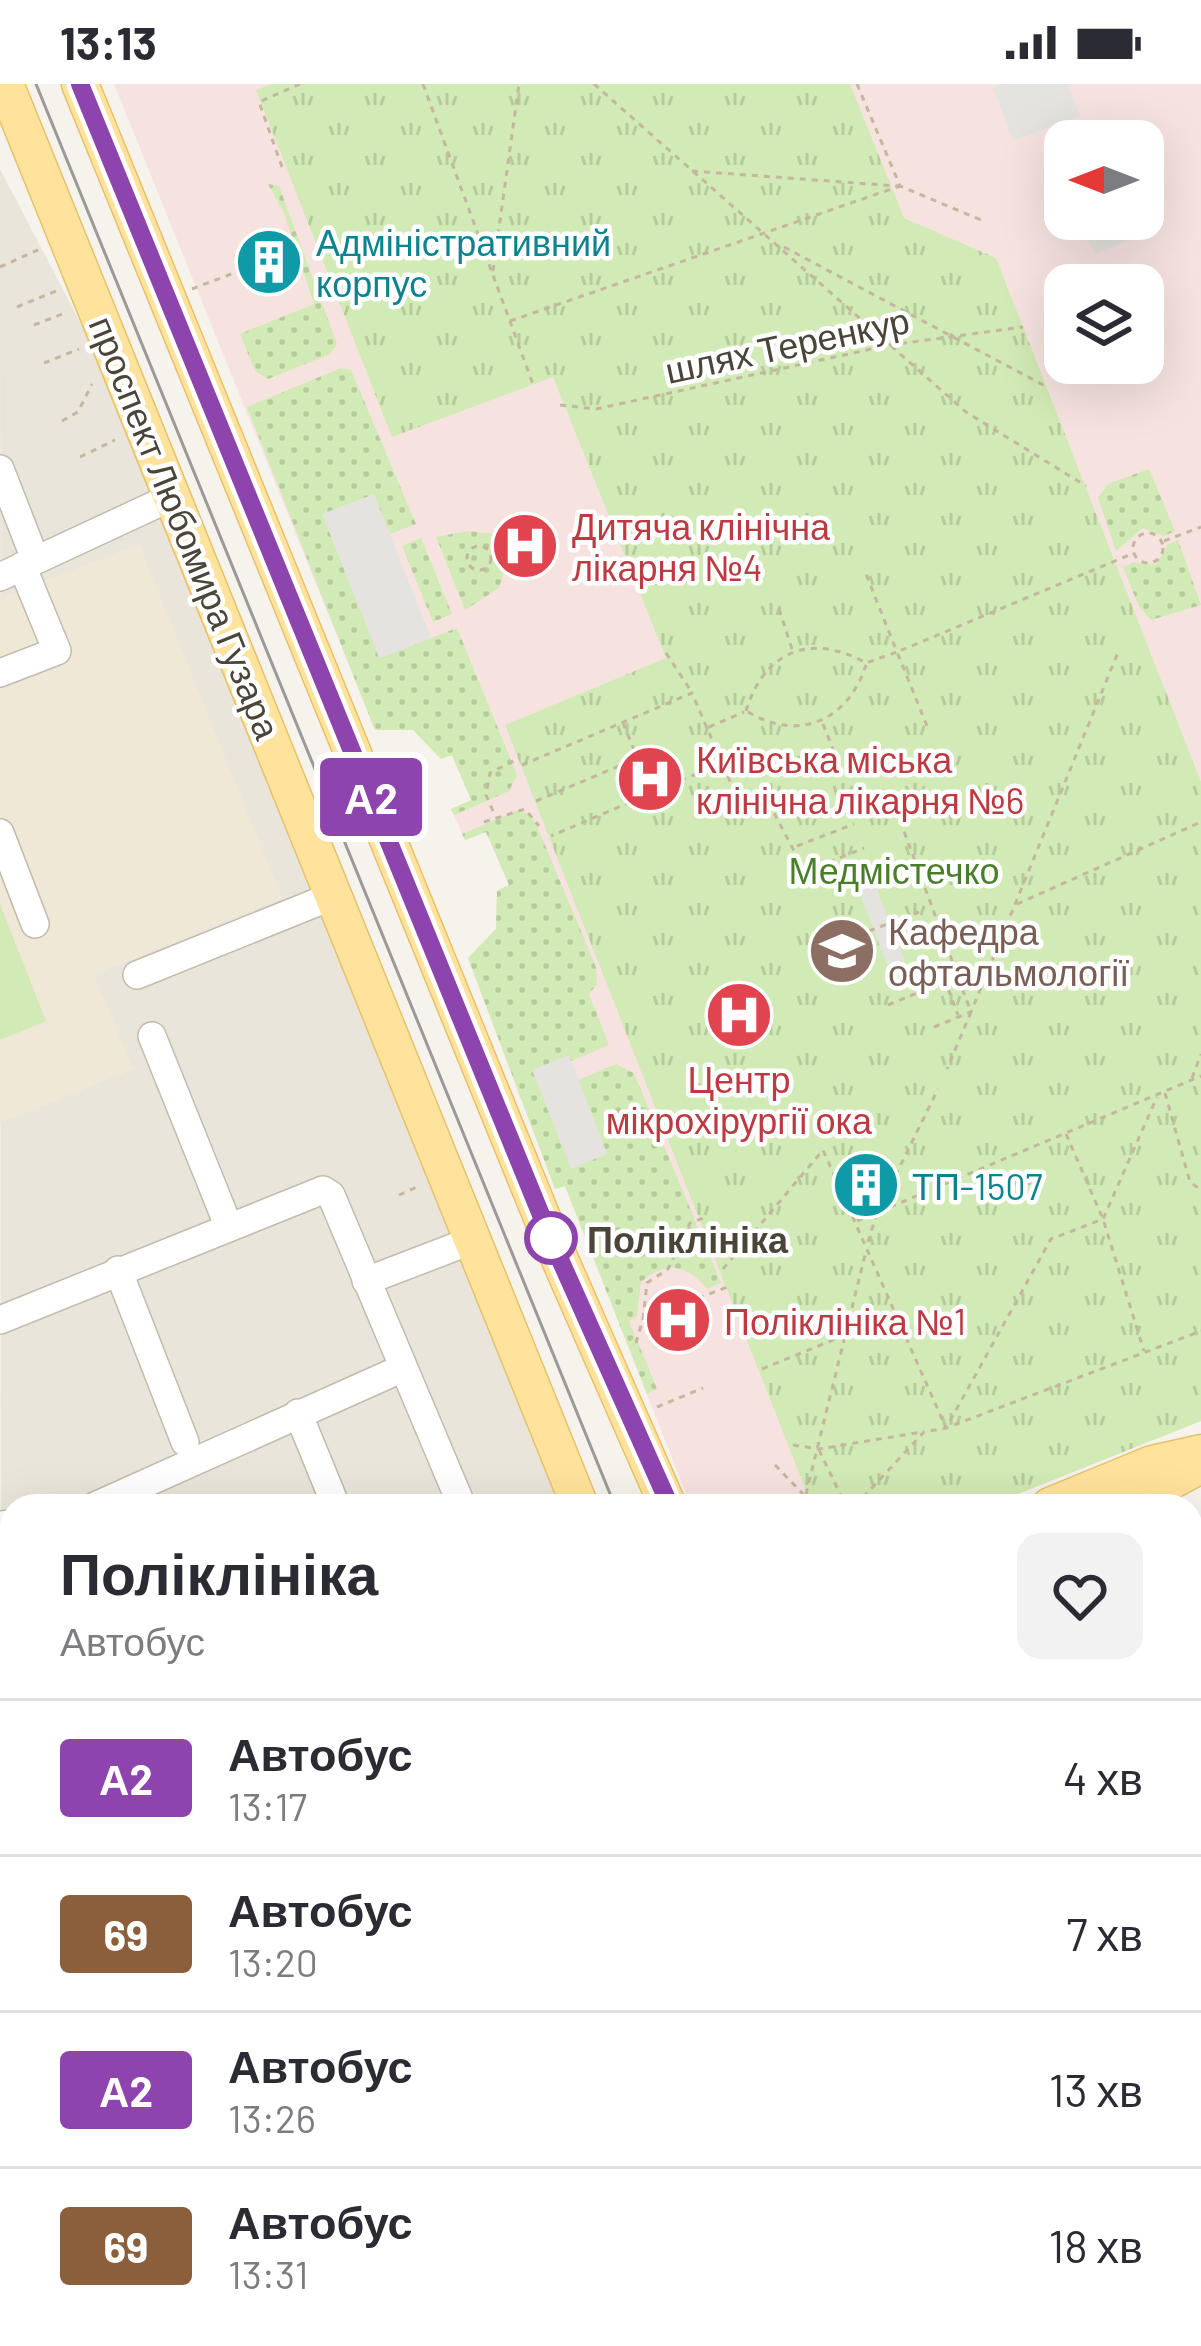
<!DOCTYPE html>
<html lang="uk">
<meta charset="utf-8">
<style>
:root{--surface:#fff;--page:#f2f2f3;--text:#2b2b33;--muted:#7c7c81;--line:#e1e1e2}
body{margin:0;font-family:Barlow,sans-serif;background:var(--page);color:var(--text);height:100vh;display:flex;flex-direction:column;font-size:45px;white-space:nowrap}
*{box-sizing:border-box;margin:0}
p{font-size:39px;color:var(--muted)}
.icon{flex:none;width:66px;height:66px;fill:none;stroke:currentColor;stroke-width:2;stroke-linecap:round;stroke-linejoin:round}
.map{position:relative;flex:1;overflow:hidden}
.panel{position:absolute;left:0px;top:1410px;width:1203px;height:852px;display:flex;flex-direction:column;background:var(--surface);border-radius:36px 36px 0 0;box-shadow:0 12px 48px #0002}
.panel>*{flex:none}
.badge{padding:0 24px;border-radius:9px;font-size:42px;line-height:78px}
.needle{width:78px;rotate:270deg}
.buttons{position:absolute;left:1044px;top:36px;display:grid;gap:24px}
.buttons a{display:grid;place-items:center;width:120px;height:120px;border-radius:24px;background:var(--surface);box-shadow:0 12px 48px #0002;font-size:60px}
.map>.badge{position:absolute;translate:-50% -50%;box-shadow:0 0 0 6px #fff}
.round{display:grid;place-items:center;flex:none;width:126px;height:126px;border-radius:24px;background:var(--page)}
.head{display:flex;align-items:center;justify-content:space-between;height:204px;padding:0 60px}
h1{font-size:57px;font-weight:600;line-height:90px}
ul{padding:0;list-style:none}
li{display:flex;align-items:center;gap:36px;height:156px;padding:0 60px;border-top:3px solid var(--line)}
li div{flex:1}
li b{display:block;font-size:45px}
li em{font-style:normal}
li .badge{min-width:132px;font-weight:700;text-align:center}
.status{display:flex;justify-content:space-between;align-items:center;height:84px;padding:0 60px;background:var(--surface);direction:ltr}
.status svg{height:33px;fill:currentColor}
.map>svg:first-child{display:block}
.residential{fill:#eae5da}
.industrial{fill:url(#industrial-grid)}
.education{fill:#efe8d6}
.medical{fill:#f6e3e0;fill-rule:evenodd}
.grass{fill:url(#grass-dots)}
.park{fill:url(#park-tufts)}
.pitch{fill:#d2eab5}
.parking{fill:#e5e3e0}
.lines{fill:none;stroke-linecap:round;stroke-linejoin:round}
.minor-casing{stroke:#c2bbae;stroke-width:30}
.major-casing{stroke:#e6c16a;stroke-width:39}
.path{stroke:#c4b79f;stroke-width:3;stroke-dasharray:6 6;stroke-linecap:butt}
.minor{stroke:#fff;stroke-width:27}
.major{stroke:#ffe39c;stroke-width:36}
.tram{stroke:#9a9a9a;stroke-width:3}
.line-casing{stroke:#fff;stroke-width:27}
.line{stroke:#8e44ad;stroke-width:18}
.stop-dot{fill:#fff;stroke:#8e44ad;stroke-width:6}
.labels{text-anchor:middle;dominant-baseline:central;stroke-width:9;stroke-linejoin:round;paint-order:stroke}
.culture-label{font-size:36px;fill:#0d838f;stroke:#fff;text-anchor:start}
.street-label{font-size:36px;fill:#4b4439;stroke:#fff}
.health-label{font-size:36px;fill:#be3a42;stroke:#fff;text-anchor:start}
.park-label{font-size:36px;fill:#4a7f2a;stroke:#fff}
.education-label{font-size:36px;fill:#785e54;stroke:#fff;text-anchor:start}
.stop-label{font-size:36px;font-weight:bold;fill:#4b4439;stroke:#fff;text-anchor:start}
</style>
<div class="status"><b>13:13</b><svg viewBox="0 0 49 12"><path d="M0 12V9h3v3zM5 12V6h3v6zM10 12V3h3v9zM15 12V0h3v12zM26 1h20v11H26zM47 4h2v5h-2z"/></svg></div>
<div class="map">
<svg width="1201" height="2262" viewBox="0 0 1201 2262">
<defs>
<pattern id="industrial-grid" width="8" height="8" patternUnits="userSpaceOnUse" patternTransform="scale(3)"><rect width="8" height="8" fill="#e6e2dd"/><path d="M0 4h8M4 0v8" fill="none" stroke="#c7c3be"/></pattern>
<pattern id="grass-dots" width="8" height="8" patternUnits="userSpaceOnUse" patternTransform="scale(3)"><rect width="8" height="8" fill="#d2eab5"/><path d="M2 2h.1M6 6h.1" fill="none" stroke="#b6ca9c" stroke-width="1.8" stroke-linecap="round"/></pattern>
<pattern id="park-tufts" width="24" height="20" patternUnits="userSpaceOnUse" patternTransform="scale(3)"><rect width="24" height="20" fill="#d2eab5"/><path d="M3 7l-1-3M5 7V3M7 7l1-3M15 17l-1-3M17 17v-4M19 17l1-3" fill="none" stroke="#b6ca9c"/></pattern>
</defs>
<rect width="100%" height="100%" fill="#f6f3ec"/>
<!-- residential -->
<g class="residential">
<polygon points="0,85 173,416 577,1422 12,1422 12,1826 1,1828"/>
<polygon points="170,2250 469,2250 439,2262 175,2262"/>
</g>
<!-- industrial -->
<g class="industrial">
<polygon points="1201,1550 1201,1939 1191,1943 1191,1554"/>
<polygon points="8,1977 12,2250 115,2250 119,2262 0,2262 0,1980"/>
<polygon points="469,2250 590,2250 593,2262 439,2262"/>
</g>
<!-- education -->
<polygon class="education" points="139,460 282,814 94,891 133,985 0,1039 0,515"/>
<!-- medical -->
<path class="medical" d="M114,0H1201V1337L988,1422H704L687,1412L565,1102L555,1105L468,874L496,845L497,807L509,800L486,748L465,756L451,725L471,716L452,671L441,675L413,646H375ZM1065,57H1143V135H1065ZM1065,201H1143V279H1065Z"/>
<!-- grass -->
<g class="grass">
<polygon points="268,100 279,102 337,260 330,270 268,295 255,287 240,250 314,220 284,129"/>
<polygon points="341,284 351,286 416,440 390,450 373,410 379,574 457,544 517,691 509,707 454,731 451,725 471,716 452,671 441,675 413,646 375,646 247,323"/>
<polygon points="1149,385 1175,447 1164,452 1143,444 1116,467 1098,414 1108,400"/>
<polygon points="468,447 495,450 507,476 499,504 465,526 436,453"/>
<polygon points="421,454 452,530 433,538 402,462"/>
<polygon points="1178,456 1201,521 1151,536 1139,523 1123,483 1133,478 1156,481 1167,461"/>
<path d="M519,726L533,733L596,883L597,900L589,910L609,961L571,977L569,972L571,1084L607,1070L578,996L616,980L634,989L721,1199L707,1205C688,1180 664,1177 641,1198L637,1232L629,1237L657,1305L647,1310L565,1102L555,1105L468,874L496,845L497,807L509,801L486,748L465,756L462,750Z"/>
</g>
<!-- park -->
<polygon class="park" points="271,0 850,0 904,134 996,174 1201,698 1201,1337 988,1422 812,1422 505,641 666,574 553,293 392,353 256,6"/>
<!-- pitch -->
<polygon class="pitch" points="0,820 46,937 0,956"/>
<!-- parking -->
<g class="parking">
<polygon points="1002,0 1068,0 1080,32 1013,57 993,4"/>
<polygon points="1081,135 1141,135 1146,150 1094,170"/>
<polygon points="374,410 431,554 379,574 322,430"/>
<polygon points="874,798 905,876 888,883 858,805"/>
<polygon points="569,971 607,1070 571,1085 532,986"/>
</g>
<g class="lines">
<defs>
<g id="minor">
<polyline points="0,385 35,475"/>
<polyline points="0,493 174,412"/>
<polyline points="0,589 57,567 22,482"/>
<polyline points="0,749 35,840"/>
<polyline points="137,891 335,811"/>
<polyline points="152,952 228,1141"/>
<polyline points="118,1186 185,1358"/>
<polyline points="366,1197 473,1156"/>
<polyline points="0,1236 323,1106 331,1111 462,1422"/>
<polyline points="298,1329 336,1422"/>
<polyline points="95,1422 403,1284"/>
<polyline points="0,1441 12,1440"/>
<polyline points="1191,1586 1196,1600 1191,1602"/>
<polyline points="0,1594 1,1597"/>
<polyline points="0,1742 12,1737"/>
<polyline points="0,1880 12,1911"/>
<polyline points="1191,2067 1201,2063"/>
<polyline points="0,2156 12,2151"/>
<polyline points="140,2250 145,2262"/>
<polyline points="209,2250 213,2262"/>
<polyline points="615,2250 647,2262"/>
<polyline points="1050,2250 1055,2262"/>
<polyline points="425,2262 455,2250"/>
<polyline points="711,2262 789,2250"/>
<polyline points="842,2262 895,2250"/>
</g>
<g id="major">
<polyline points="5,0 580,1422"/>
<polyline points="80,0 550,1153 668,1422"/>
<polyline points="1050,1422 1152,1380 1201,1369"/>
<polyline points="1124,1422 1193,1385"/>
<polyline points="1191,1478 1201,1475"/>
<polyline points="1191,1505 1201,1502"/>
<polyline points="0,1867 12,1860"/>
<polyline points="0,1958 12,1953"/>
<polyline points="918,2250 923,2262"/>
<polyline points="978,2250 983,2262"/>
</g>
</defs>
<!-- minor casing -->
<use href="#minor" class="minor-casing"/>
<!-- major casing -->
<use href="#major" class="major-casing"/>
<!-- path -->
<g class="path">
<polyline points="423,0 534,303"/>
<polyline points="594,0 966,328 1086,402"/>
<polyline points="857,0 900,102 981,136"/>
<polyline points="282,83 259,18 300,0"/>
<polyline points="692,87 898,102"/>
<polyline points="784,163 1047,303"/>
<polyline points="0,183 40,165"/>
<polyline points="493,187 519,0"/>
<polyline points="192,205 247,184"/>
<polyline points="17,223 56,207"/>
<polyline points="510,237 900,102"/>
<polyline points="34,241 65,229"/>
<polyline points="44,279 79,265"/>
<polyline points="560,321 596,325 890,261 1023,243"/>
<polyline points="62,337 78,328 92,300"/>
<polyline points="80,373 115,356"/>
<circle cx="1148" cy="464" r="15"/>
<polyline points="1164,457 1201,443"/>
<circle cx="479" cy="474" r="12"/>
<polyline points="492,469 508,464"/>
<polyline points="779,525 792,565"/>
<polyline points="666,569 691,607"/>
<path d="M746,627C764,567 811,548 866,579L897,568L866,490"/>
<path d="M748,628C799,658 848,637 866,581"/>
<polyline points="623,639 651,708"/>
<polyline points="823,640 838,678"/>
<polyline points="927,642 897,568 1134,469"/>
<polyline points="709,643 744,628"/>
<polyline points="522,681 692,609 722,679 551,752"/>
<polyline points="723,681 739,718"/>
<polyline points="763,708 802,782"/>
<polyline points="536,717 638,674"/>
<polyline points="493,727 486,711 490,689 519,674"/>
<polyline points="875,731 895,723 971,928 947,985"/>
<polyline points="484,738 525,725 539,742"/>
<polyline points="797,762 854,740"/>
<polyline points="829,778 864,764"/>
<polyline points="1017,820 1201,738"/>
<polyline points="869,847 919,828"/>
<polyline points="948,905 958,931"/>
<polyline points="888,921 920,908"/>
<polyline points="934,943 971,928 1119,566"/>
<polyline points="1192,994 1201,970"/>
<polyline points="1165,1009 1190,1098 1201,1106"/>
<polyline points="1066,1050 1103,1135 1144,1267"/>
<polyline points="399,1111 419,1102"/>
<polyline points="857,1137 1201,992"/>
<polyline points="868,1158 877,1129 938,1005"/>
<polyline points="723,1185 823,1066 946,1344 1201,1247"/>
<polyline points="643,1235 647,1199 668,1185 690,1139 704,1134"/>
<polyline points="636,1259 643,1235 730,1202"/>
<polyline points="762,1285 894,1231"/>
<polyline points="657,1323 703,1304"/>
<polyline points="793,1361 819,1365 922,1348"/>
<polyline points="819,1366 846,1422"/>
<polyline points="775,1381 803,1410"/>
<polyline points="803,1422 866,1167"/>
<polyline points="855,1422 924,1348 946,1344 1051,1155 1103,1135 1157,1013"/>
</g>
<!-- minor -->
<use href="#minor" class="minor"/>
<!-- major -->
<use href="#major" class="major"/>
<!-- tram -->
<g class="tram">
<polyline points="36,0 615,1422"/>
<polyline points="1191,1446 1201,1442"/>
<polyline points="0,1870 12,1870"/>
<polyline points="944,2250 949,2262"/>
</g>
</g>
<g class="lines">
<defs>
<polyline id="line" points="80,0 550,1153 670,1422"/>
</defs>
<!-- line casing -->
<use href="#line" class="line-casing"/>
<!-- line -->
<use href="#line" class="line"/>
</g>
<!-- icons -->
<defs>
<symbol id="building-disc" viewBox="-11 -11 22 22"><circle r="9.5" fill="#0f9aa8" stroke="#fff"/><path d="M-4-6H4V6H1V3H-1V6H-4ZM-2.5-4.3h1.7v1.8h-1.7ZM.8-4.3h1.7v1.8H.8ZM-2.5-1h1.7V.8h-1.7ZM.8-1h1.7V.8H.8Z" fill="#fff"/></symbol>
<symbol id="hospital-disc" viewBox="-11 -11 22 22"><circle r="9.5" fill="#e0444e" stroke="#fff"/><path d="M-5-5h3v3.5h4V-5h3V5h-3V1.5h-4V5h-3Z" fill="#fff"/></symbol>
<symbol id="university-disc" viewBox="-11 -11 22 22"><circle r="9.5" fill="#8d6e63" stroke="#fff"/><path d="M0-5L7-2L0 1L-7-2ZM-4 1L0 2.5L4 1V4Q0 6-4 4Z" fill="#fff"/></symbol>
</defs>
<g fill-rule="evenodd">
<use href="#building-disc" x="231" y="140" width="76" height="76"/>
<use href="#hospital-disc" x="487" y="424" width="76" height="76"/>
<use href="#hospital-disc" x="612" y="657" width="76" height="76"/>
<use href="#university-disc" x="804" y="829" width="76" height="76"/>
<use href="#hospital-disc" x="701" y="893" width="76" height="76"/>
<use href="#building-disc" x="828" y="1063" width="76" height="76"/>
<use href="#hospital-disc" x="640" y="1198" width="76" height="76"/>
</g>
<!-- markers -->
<circle class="stop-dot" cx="551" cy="1154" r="24"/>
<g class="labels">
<!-- culture labels -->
<g class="culture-label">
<text x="316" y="157">Адміністративний<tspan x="316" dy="41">корпус</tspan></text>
<text x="912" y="1101">ТП-1507</text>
</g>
<!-- street labels -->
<g class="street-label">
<text transform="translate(787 260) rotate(-12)">шлях Теренкур</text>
<text transform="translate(186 443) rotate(68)">проспект Любомира Гузара</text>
</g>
<!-- health labels -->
<g class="health-label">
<text x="572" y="441">Дитяча клінічна<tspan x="572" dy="41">лікарня №4</tspan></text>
<text x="696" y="674">Київська міська<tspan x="696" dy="41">клінічна лікарня №6</tspan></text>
<text x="739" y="994" text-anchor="middle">Центр<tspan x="739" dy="41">мікрохірургії ока</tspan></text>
<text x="724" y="1236">Поліклініка №1</text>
</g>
<!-- park labels -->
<g class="park-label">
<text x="894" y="785">Медмістечко</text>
</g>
<!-- education labels -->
<g class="education-label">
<text x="888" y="846">Кафедра<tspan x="888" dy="41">офтальмології</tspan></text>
</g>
<!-- stop labels -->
<g class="stop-label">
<text x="587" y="1154">Поліклініка</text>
</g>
</g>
</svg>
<div class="buttons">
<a><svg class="needle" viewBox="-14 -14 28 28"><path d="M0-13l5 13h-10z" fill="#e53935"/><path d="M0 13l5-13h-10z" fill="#7c7c81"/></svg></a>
<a><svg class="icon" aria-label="layers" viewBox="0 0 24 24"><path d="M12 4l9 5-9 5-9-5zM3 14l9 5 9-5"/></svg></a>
</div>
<b class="badge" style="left:371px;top:713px;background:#8e44ad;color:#fff">А2</b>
<section class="panel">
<div class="head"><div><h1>Поліклініка</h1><p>Автобус</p></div><a class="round"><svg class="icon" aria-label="heart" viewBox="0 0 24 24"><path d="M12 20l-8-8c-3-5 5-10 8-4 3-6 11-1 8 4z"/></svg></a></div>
<ul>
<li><span class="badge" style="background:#8e44ad;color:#fff">А2</span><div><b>Автобус</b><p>13:17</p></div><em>4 хв</em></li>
<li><span class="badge" style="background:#8b5e3c;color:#fff">69</span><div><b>Автобус</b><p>13:20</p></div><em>7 хв</em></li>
<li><span class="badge" style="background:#8e44ad;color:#fff">А2</span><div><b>Автобус</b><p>13:26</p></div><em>13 хв</em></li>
<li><span class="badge" style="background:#8b5e3c;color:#fff">69</span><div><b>Автобус</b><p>13:31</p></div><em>18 хв</em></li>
</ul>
</section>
</div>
